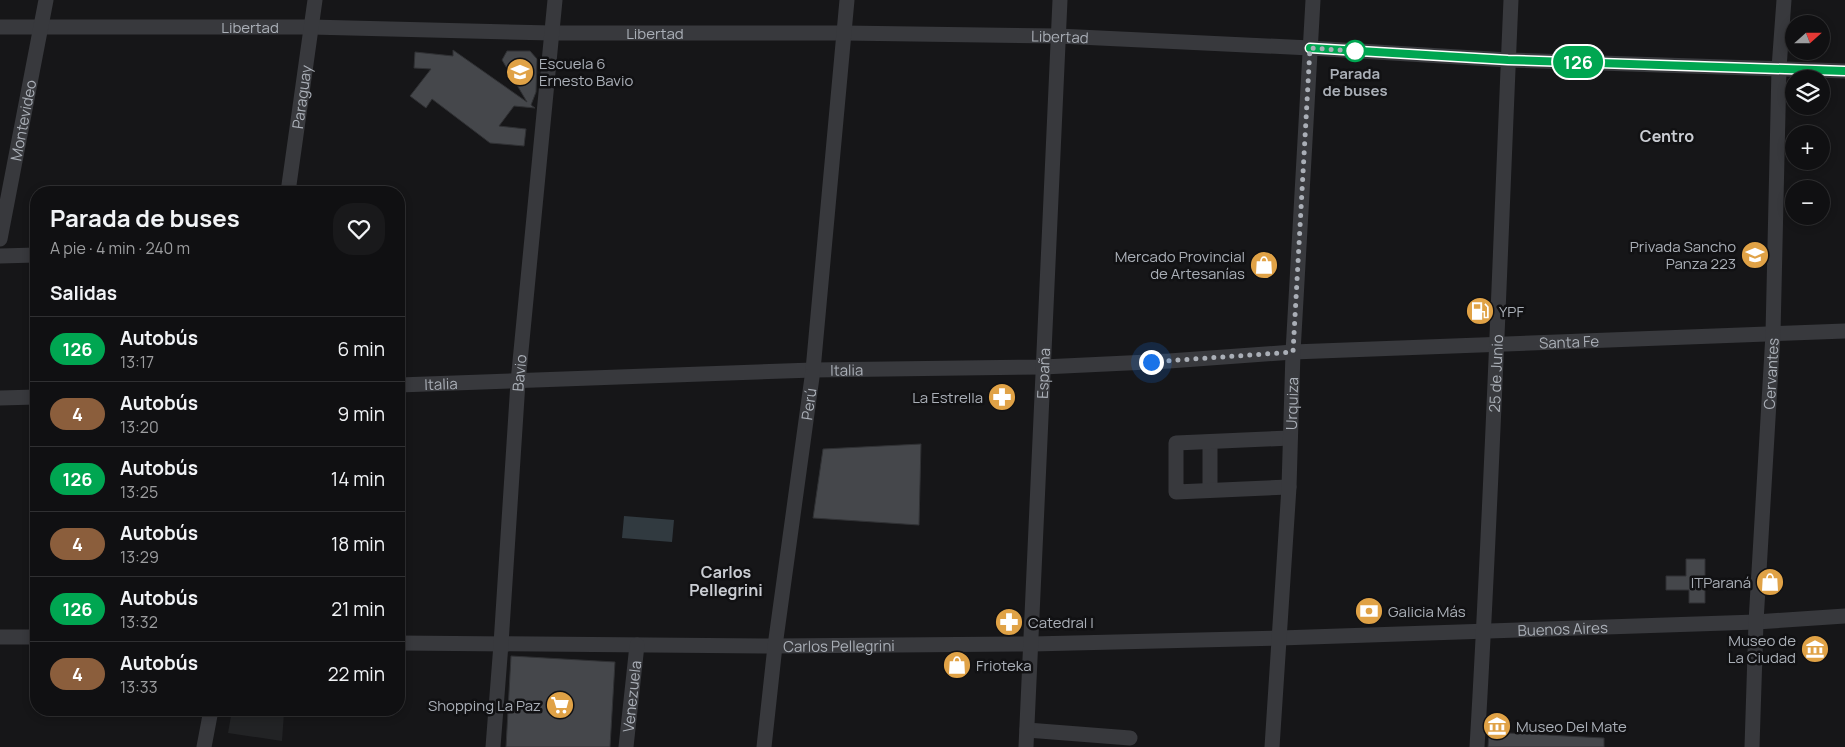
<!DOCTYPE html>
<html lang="es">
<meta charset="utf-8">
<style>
:root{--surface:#101012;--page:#19191b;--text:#f1f3f6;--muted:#9c9d9f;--line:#303032}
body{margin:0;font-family:Manrope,sans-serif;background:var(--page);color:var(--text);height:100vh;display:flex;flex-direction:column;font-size:19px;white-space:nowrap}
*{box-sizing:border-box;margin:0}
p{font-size:16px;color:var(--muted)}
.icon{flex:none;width:28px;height:28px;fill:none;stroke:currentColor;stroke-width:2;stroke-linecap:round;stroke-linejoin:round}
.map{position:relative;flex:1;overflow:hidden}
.panel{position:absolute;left:30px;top:186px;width:375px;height:530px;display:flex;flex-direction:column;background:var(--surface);border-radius:20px;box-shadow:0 2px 8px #0003,0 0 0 1px var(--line)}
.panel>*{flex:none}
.badge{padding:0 10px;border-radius:16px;font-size:18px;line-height:32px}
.needle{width:32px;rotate:69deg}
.tools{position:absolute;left:1785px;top:15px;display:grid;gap:10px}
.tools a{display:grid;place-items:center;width:45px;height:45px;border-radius:50%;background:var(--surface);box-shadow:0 2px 8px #0003,0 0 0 1px var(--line);font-size:25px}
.you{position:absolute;width:25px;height:25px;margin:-12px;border:4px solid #fff;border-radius:50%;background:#1a73e8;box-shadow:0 0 0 8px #1a73e833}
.map>.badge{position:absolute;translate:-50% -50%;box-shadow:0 0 0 2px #fff}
h2{padding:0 20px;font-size:19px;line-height:45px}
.round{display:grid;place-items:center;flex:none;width:52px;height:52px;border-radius:20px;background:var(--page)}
.summary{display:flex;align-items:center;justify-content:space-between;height:85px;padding:0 20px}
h1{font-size:24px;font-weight:700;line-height:38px}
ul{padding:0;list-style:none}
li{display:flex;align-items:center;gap:15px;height:65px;padding:0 20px;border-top:1px solid var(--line)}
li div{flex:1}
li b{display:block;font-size:19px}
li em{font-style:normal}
li .badge{min-width:55px;font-weight:700;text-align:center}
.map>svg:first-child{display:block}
.built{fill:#222325}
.water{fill:#313a40}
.building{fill:#45474b;stroke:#303134}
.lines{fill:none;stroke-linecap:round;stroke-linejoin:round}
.minor{stroke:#38393d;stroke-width:15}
.line-casing{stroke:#fff;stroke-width:11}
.line{stroke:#00a651;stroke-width:8}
.walk{stroke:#aaafb7;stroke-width:5;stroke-dasharray:0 9}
.stop-dot{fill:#fff;stroke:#00a651;stroke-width:2.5}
.labels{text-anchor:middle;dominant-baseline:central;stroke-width:5;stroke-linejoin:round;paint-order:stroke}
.street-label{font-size:15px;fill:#aaafb7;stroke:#111113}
.poi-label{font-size:15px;fill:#aaafb7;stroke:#111113;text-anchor:start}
.stop-label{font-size:15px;font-weight:bold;fill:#aaafb7;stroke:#111113}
.neighbourhood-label{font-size:16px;font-weight:bold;fill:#cacdd3;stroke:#111113}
</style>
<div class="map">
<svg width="1845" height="747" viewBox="0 0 1845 747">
<rect width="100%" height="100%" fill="#161618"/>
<!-- built -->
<polygon class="built" points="232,710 263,710 284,713 282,741 228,733"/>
<!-- water -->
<polygon class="water" points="624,516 674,520 672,542 622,538"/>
<!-- building -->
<g class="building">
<polygon points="453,50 527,102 502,60 507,51 530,51 537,59 536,92 531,105 535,108 514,106 499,126 526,129 524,146 490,143 432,99 426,108 410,96 431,69 414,68 415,52 453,56"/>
<polygon points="921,444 919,525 813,518 823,449"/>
<polygon points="1686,559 1705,559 1705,603 1689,603 1689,590 1666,590 1666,576 1686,576"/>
<polygon points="511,656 615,662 610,747 506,747"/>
<polygon points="1489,732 1604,738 1604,747 1488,747"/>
</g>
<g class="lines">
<!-- minor -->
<g class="minor">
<path id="s1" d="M0,27H311L552,33H844L1058,36L1310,48L1508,60L1845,71"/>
<path id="s2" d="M288,192L315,0"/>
<path id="s3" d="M0,239L46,0"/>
<polyline points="0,256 36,255"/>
<path id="s4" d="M399,385L813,370L1043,367L1169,361L1293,352L1845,331"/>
<polyline points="0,398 36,397"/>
<polyline points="1210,442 1210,490"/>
<polyline points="1289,487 1176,492 1176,443 1290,438"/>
<polyline points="0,637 36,637"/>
<path id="s5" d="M399,643L775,646L1032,644L1280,638L1756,622L1845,616"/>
<polyline points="1027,730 1130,738"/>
<polyline points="204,747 211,710"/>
<path id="s6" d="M493,747L501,644L518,382L555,0"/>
<path id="s7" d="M626,747L637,645"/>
<path id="s8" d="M764,747L775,646L813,370L847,0"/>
<path id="s9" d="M1026,747L1060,0"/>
<path id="s10" d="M1272,747L1289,487L1293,352L1313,0"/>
<path id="s11" d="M1477,747C1492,498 1500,249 1511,0"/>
<path id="s12" d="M1752,747L1756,622L1773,334L1779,68L1784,0"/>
</g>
</g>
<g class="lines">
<defs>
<polyline id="line" points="1310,48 1508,60 1845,71"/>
</defs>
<!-- line casing -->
<use href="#line" class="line-casing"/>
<!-- line -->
<use href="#line" class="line"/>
<!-- walk -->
<polyline class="walk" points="1151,362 1293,352 1310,48 1355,51"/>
</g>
<!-- icons -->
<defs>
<symbol id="school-disc" viewBox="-11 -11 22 22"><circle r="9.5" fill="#e0a246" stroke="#111113"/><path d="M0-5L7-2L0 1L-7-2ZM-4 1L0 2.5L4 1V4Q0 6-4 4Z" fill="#fff"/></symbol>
<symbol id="shop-disc" viewBox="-11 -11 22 22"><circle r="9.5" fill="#e0a246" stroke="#111113"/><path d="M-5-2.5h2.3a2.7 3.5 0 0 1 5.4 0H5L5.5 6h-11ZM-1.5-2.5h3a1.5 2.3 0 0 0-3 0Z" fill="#fff"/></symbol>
<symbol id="fuel-disc" viewBox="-11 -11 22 22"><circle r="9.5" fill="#e0a246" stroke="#111113"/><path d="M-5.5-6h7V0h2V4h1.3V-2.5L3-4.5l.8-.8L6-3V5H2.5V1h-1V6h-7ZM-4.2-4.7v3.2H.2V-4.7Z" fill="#fff"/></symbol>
<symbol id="pharmacy-disc" viewBox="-11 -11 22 22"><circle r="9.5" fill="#e0a246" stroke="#111113"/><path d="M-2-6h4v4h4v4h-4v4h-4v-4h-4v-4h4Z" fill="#fff"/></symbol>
<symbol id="bank-disc" viewBox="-11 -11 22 22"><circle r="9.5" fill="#e0a246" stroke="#111113"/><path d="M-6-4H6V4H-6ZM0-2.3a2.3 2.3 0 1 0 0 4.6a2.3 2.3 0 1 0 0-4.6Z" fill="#fff"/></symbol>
<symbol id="museum-disc" viewBox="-11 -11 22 22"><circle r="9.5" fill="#e0a246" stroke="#111113"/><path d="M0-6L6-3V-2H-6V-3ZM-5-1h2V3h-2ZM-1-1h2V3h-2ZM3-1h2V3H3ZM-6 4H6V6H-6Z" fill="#fff"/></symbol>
<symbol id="supermarket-disc" viewBox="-11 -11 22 22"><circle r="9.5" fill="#e0a246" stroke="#111113"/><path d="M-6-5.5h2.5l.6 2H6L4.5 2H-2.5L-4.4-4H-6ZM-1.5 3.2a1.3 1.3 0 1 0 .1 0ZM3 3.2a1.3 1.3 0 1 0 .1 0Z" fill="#fff"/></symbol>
</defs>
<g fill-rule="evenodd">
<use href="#school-disc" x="504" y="56" width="32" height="32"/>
<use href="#school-disc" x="1739" y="239" width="32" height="32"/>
<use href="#shop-disc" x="1248" y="249" width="32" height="32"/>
<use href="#fuel-disc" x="1464" y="295" width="32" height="32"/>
<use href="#pharmacy-disc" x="986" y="381" width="32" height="32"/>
<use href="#shop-disc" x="1754" y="566" width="32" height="32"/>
<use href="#bank-disc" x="1353" y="595" width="32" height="32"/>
<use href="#pharmacy-disc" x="993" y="606" width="32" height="32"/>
<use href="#museum-disc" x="1799" y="633" width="32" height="32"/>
<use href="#shop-disc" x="941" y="649" width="32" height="32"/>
<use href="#supermarket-disc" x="544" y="689" width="32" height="32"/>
<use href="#museum-disc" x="1481" y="710" width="32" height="32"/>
</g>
<!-- markers -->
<circle class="stop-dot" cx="1355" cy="51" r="10"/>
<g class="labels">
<!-- street labels -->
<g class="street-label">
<text stroke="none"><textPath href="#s1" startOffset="250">Libertad</textPath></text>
<text stroke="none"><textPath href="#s1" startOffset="655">Libertad</textPath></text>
<text stroke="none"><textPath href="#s1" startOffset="1060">Libertad</textPath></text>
<text stroke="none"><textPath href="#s2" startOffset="96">Paraguay</textPath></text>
<text stroke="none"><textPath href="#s3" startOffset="121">Montevideo</textPath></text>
<text stroke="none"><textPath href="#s4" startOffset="1171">Santa Fe</textPath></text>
<text stroke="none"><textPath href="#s4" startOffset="448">Italia</textPath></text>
<text stroke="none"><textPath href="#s6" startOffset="375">Bavio</textPath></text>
<text stroke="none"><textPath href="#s9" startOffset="374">España</textPath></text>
<text stroke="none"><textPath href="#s11" startOffset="374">25 de Junio</textPath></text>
<text stroke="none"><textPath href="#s12" startOffset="374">Cervantes</textPath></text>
<text stroke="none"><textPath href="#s4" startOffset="42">Italia</textPath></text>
<text stroke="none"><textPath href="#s10" startOffset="344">Urquiza</textPath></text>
<text stroke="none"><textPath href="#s8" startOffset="346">Perú</textPath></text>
<text stroke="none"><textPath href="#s5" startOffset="1164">Buenos Aires</textPath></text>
<text stroke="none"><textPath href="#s5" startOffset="440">Carlos Pellegrini</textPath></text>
<text stroke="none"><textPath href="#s7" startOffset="51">Venezuela</textPath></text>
</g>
<!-- poi labels -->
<g class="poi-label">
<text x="539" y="63">Escuela 6<tspan x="539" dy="17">Ernesto Bavio</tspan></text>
<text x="1736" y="246" text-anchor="end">Privada Sancho<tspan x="1736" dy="17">Panza 223</tspan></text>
<text x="1245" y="256" text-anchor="end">Mercado Provincial<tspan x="1245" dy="17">de Artesanías</tspan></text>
<text x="1499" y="311">YPF</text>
<text x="983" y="397" text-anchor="end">La Estrella</text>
<text x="1751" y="582" text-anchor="end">ITParaná</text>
<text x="1388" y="611">Galicia Más</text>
<text x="1028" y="622">Catedral I</text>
<text x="1796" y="640" text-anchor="end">Museo de<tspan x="1796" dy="17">La Ciudad</tspan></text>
<text x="976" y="665">Frioteka</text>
<text x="541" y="705" text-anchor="end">Shopping La Paz</text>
<text x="1516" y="726">Museo Del Mate</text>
</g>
<!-- stop labels -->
<g class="stop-label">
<text x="1355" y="73">Parada<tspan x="1355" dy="17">de buses</tspan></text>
</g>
<!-- neighbourhood labels -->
<g class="neighbourhood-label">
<text x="1667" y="136">Centro</text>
<text x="726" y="572">Carlos<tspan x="726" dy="18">Pellegrini</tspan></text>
</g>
</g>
</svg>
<div class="tools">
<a><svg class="needle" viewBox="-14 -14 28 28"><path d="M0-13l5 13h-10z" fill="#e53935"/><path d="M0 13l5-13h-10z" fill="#9c9d9f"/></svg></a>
<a><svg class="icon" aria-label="layers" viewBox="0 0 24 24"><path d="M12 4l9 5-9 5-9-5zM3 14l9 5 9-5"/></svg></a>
<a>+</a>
<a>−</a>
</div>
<div class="you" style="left:1151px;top:362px"></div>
<b class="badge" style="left:1578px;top:62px;background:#00a651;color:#fff">126</b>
<section class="panel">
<div class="summary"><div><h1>Parada de buses</h1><p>A pie · 4 min · 240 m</p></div><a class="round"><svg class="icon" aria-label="heart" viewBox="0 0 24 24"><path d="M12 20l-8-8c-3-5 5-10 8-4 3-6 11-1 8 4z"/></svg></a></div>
<h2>Salidas</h2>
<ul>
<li><span class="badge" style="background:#00a651;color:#fff">126</span><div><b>Autobús</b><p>13:17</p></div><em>6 min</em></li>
<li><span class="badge" style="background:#8b5e3c;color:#fff">4</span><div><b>Autobús</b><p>13:20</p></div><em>9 min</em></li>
<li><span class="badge" style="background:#00a651;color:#fff">126</span><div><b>Autobús</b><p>13:25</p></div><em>14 min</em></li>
<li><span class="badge" style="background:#8b5e3c;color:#fff">4</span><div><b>Autobús</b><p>13:29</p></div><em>18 min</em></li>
<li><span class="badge" style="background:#00a651;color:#fff">126</span><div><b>Autobús</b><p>13:32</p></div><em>21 min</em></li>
<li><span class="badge" style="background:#8b5e3c;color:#fff">4</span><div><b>Autobús</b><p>13:33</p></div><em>22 min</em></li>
</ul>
</section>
</div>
